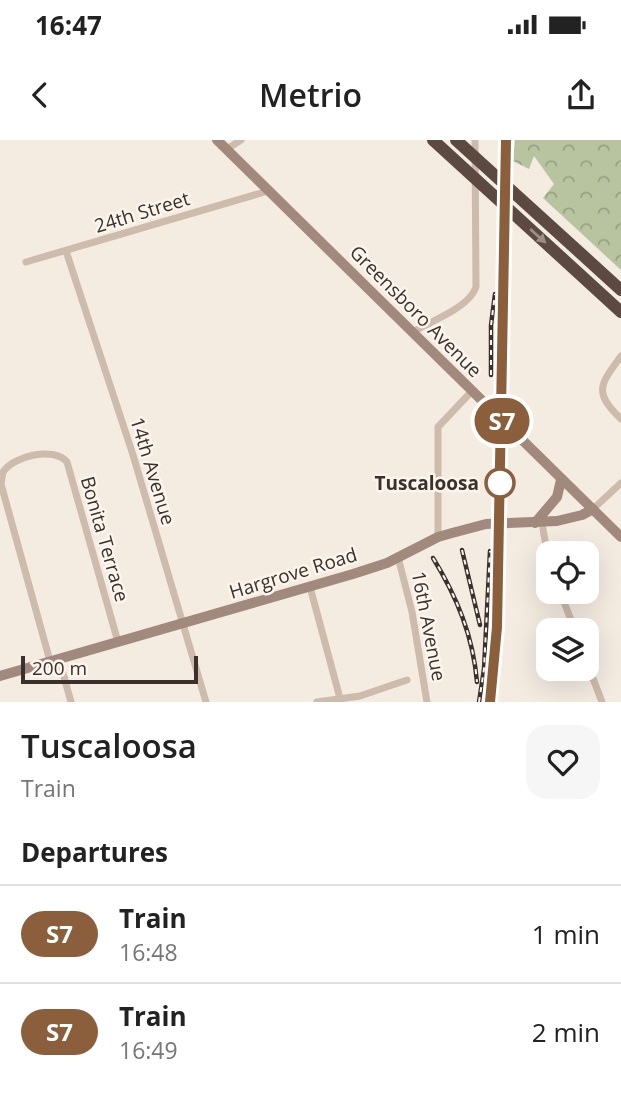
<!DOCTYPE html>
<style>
:root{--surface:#fff;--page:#f6f6f6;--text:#222;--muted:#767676;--line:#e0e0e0}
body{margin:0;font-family:"Open Sans",sans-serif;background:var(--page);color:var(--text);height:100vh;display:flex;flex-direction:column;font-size:26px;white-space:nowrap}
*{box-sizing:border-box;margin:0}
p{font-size:23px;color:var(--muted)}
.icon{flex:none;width:38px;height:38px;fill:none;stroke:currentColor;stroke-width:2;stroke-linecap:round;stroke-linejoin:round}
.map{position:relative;height:562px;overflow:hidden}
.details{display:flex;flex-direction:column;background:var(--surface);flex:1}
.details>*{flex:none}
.badge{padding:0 14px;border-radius:23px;font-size:24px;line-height:46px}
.tools{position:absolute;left:536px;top:401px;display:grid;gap:14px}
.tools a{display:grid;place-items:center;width:63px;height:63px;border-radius:14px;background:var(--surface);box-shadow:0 7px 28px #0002;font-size:35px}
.scale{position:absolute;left:21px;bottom:18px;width:177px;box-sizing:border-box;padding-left:7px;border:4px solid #3b302b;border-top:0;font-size:19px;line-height:24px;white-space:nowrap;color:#3b302b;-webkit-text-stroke:5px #fbf5ee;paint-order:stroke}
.map>.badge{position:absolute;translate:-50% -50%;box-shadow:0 0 0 4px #fff}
h2{padding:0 21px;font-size:26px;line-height:63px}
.round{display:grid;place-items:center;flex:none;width:74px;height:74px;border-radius:21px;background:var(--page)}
.headline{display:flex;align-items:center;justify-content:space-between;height:119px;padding:0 21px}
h1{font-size:33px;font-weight:600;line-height:52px}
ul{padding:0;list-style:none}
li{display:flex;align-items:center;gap:21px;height:98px;padding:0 21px;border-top:2px solid var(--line)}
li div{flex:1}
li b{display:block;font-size:26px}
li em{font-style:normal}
li .badge{min-width:77px;font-weight:700;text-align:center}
.status{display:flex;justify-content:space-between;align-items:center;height:49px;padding:0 35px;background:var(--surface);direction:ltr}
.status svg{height:19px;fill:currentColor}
header{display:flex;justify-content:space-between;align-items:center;height:91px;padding:0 21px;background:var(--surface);font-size:32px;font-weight:600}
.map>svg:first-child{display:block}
.forest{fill:url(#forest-crowns)}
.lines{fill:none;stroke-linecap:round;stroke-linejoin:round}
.minor{stroke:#cdbbac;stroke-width:7}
.secondary{stroke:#a18a7d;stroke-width:10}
.rail-casing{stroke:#3b302b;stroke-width:4.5}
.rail{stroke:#fbf5ee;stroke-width:2;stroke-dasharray:5;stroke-linecap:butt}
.motorway-bridge{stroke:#5c4a42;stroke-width:12}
.oneway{fill:#9c8e87}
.line-casing{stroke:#fff;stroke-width:16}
.line{stroke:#8b5e3c;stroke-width:10}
.stop-dot{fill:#fff;stroke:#8b5e3c;stroke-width:3.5}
.labels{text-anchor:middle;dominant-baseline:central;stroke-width:5;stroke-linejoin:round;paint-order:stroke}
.street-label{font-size:19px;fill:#3b302b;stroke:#fbf5ee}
.stop-label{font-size:19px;font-weight:bold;fill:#3b302b;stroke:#fbf5ee;text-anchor:end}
</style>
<div class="status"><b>16:47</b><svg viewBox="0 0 49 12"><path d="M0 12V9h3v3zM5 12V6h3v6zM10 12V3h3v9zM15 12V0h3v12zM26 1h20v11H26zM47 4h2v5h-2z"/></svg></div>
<header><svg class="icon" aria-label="back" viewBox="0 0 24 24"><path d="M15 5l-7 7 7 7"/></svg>Metrio<svg class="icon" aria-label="share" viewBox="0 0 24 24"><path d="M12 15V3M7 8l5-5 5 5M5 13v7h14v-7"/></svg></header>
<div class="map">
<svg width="621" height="562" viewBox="0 0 621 562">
<defs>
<pattern id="forest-crowns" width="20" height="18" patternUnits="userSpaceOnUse" patternTransform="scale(1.75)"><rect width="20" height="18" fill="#b8c4a0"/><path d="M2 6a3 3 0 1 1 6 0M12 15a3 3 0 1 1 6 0" fill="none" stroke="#97a083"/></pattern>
</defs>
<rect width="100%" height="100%" fill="#f4ebe1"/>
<!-- forest -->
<polygon class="forest" points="515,0 621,0 621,130 543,58 554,44 534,16 529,29 513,21"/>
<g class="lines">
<!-- minor -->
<g class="minor">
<polyline points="227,9 241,0"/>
<polyline points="66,111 133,315 206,562"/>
<polyline points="26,122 268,51"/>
<path d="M413,192C431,181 469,168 476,147L475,0"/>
<path d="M621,216C600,245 593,252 621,279"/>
<polyline points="593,369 621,343"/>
<polyline points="542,383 548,418"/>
<polyline points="438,397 438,287 472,251"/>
<polyline points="398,417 412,472 427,562"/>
<polyline points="310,447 341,562"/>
<polyline points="560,452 575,490"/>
<polyline points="59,519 71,562"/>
<polyline points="586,520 602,562"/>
<path d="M50,521L1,344L3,332C14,316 53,306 67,322L118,502"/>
<polyline points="317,562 360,556 407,540"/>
</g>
<!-- secondary -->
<g class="secondary">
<polyline points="217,0 621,397"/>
<polyline points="535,383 557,357 561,340"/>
<polyline points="0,536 353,434 387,423 438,397 452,393 486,384 557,381 582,375 593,369"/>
</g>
<defs>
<g id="rail">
<polyline points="491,235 491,185 495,154"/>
<polyline points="462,410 480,485"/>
<path d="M433,418C457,457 473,496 477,542"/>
<polyline points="479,562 484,529 490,411"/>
<polyline points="490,562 497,487 506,0"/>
</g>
</defs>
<!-- rail casing -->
<use href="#rail" class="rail-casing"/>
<!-- rail -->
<use href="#rail" class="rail"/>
<!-- motorway-bridge -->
<g class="motorway-bridge">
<polyline points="433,0 621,172"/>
<polyline points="456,0 621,150"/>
</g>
</g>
<!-- one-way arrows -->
<defs><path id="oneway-solid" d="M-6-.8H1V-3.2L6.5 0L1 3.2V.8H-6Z" transform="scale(1.75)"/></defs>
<use class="oneway" href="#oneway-solid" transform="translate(538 96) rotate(42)"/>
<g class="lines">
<defs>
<polyline id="line" points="490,562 497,487 506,0"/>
</defs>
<!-- line casing -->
<use href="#line" class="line-casing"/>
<!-- line -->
<use href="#line" class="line"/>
</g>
<!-- markers -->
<circle class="stop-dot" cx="500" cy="343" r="14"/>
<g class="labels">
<!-- street labels -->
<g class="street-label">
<text transform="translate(142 72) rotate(-17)">24th Street</text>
<text transform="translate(416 171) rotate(45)">Greensboro Avenue</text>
<text transform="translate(153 331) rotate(73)">14th Avenue</text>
<text transform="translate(105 399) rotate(74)">Bonita Terrace</text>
<text transform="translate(293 433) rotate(-17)">Hargrove Road</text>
<text transform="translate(429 486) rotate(79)">16th Avenue</text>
</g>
<!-- stop labels -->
<g class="stop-label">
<text x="479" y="343">Tuscaloosa</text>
</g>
</g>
</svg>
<div class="tools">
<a><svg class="icon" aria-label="locate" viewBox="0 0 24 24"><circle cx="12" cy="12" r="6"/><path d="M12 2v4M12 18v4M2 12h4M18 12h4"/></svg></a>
<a><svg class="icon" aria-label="layers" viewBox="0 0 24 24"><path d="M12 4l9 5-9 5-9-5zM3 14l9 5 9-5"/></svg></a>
</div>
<div class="scale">200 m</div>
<b class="badge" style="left:502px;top:281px;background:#8b5e3c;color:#fff">S7</b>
</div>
<section class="details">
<div class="headline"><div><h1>Tuscaloosa</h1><p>Train</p></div><a class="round"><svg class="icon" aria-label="heart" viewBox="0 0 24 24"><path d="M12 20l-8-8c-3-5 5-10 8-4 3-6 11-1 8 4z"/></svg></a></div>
<h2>Departures</h2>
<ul>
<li><span class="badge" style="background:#8b5e3c;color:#fff">S7</span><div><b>Train</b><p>16:48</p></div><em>1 min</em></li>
<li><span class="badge" style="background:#8b5e3c;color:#fff">S7</span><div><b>Train</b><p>16:49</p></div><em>2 min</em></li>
</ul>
</section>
